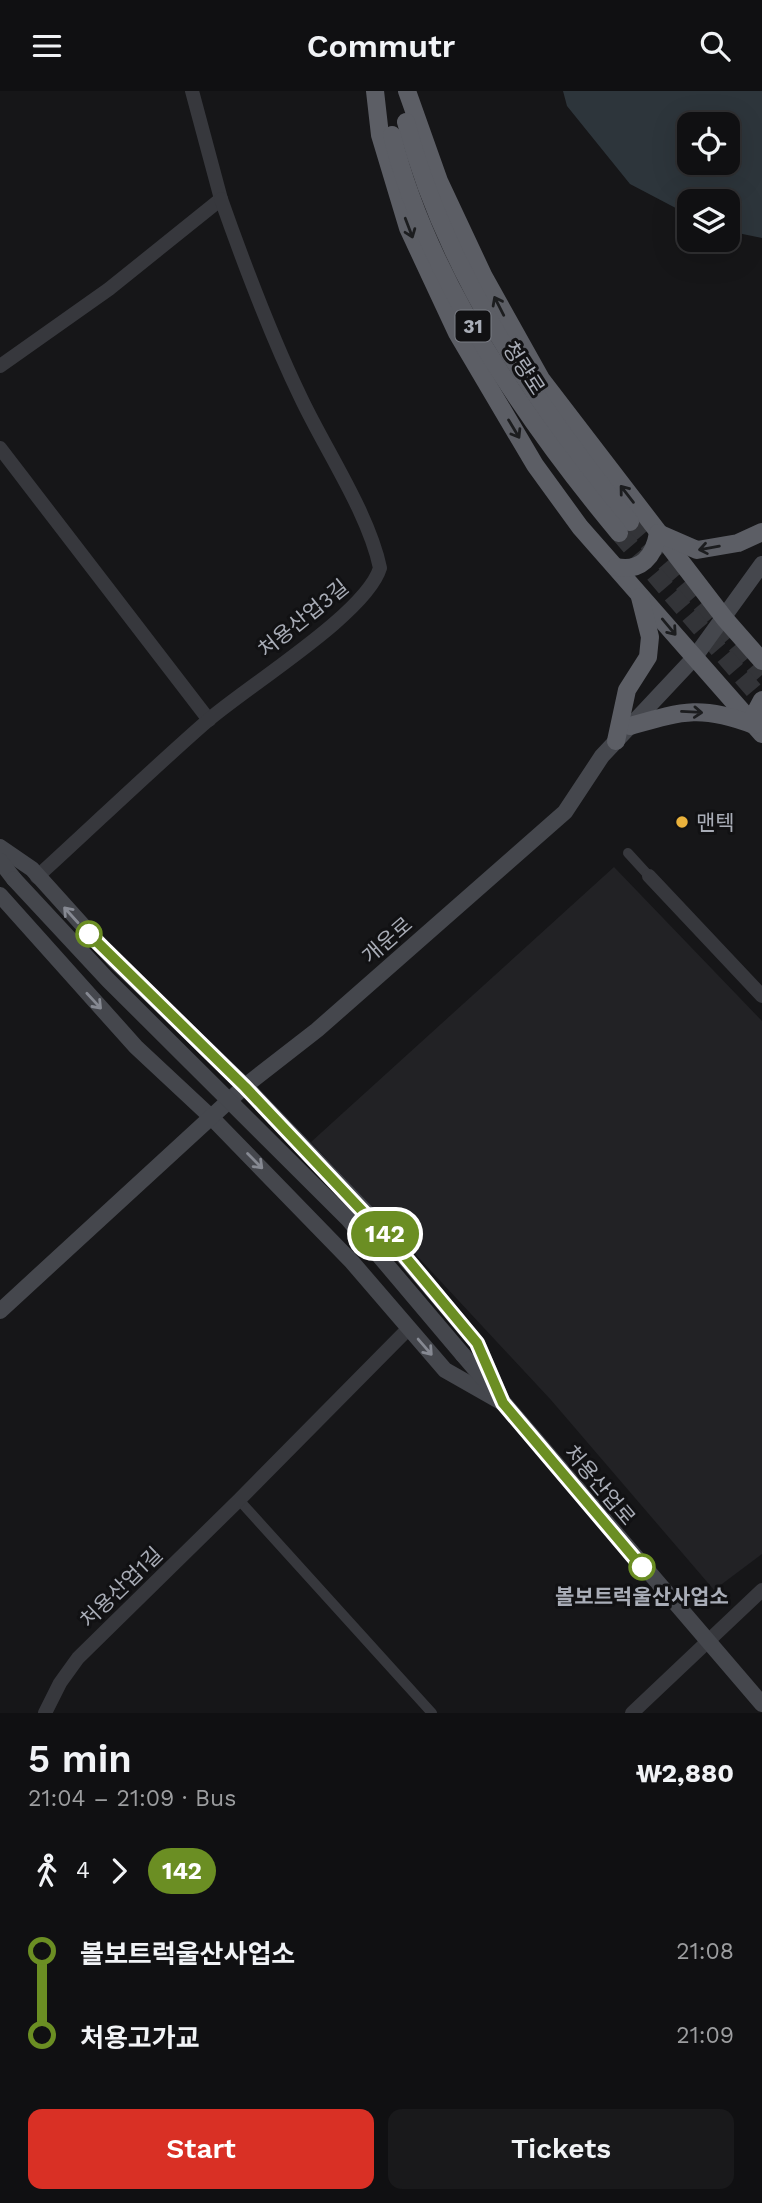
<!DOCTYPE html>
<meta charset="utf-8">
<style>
:root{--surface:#101012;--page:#19191b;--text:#f1f3f6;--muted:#9c9d9f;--line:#303032;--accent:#d93025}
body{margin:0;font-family:"Work Sans","Noto Sans KR",sans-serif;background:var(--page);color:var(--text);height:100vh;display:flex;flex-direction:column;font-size:26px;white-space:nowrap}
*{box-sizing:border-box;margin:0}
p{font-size:23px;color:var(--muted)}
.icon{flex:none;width:38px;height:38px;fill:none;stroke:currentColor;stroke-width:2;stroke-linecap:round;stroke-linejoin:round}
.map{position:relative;height:1622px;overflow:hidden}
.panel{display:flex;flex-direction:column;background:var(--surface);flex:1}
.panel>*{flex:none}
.badge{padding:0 14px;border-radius:23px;font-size:24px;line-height:46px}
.tools{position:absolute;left:677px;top:21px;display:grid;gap:14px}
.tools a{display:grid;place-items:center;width:63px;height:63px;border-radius:14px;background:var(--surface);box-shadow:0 7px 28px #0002,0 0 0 2px var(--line);font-size:35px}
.map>.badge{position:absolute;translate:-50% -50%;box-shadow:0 0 0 4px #fff}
.legs{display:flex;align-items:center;gap:10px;height:77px;padding:0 28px;font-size:23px}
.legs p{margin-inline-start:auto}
.head{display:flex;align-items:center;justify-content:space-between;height:119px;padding:0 28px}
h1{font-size:38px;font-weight:600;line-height:52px}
.cta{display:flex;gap:14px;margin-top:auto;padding:14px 28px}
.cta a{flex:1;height:80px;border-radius:14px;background:var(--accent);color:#fff;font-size:28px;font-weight:600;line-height:80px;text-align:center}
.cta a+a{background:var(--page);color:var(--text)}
ul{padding:0 28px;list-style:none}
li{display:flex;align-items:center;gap:24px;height:84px;font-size:26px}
li i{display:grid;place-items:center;width:10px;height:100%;margin:0 9px;background:currentColor}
li i::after{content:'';width:18px;height:18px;margin:-9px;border:5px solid;border-radius:50%;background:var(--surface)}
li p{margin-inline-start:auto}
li:first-child i{background:linear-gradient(#0000 50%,currentColor 0)}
li:last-child i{background:linear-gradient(currentColor 50%,#0000 0)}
header{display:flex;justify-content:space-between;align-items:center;height:91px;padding:0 28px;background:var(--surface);font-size:32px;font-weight:600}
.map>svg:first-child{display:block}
.built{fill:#222225}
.water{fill:#2d353b;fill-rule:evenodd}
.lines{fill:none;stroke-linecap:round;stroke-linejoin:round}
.trunk-tunnel{stroke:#333438;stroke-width:18;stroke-dasharray:18 9;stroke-linecap:butt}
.minor{stroke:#37383d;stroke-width:10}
.tertiary{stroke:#37383d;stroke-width:14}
.secondary{stroke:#45474d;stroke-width:16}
.trunk{stroke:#5c5e65;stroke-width:18}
.secondary-bridge{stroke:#45474d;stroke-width:16}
.oneway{stroke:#1c1d1f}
.oneway2{stroke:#868992}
.line-1-casing{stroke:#fff;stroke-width:16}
.line-1{stroke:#6b8e23;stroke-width:10}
.poi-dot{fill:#eab23c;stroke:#111113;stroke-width:2.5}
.stop-1-dot{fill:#fff;stroke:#6b8e23;stroke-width:3.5}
.labels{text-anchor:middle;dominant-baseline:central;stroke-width:6;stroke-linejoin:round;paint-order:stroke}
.shield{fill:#111113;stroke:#7b7e86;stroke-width:2}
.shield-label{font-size:19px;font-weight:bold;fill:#a9adb7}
.street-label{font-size:21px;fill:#a9adb7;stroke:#111113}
.poi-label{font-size:21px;fill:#a9adb7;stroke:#111113;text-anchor:start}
.stop-label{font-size:21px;font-weight:bold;fill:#a9adb7;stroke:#111113}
</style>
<header><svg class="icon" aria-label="menu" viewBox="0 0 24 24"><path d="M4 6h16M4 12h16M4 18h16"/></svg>Commutr<svg class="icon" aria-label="search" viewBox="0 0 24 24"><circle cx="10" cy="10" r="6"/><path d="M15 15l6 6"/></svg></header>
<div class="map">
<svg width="762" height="1622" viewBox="0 0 762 1622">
<rect width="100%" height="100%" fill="#161618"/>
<!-- built -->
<polygon class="built" points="614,776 762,930 762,1463 714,1499 551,1309 311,1051"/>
<!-- water -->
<path class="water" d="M563,0H762V147L728,140V110H690L689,124L630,93L567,15ZM690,33H728V72H690Z"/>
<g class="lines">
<!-- trunk-tunnel -->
<g class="trunk-tunnel">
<polyline points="630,431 762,584"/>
<polyline points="619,442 762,609"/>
</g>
<!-- minor -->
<g class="minor">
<polyline points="628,762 649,785"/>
<polyline points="239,1409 432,1622"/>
</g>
<!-- tertiary -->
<g class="tertiary">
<polyline points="0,275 109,198 221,108 192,0"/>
<polyline points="0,357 209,629"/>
<polyline points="649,785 762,905"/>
<path d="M37,786C94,734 149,681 206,631C247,595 366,523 380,477C369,423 325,358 301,307C270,243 245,176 221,108"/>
<polyline points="45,1622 60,1592 78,1567 239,1409 409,1237"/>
<polyline points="632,1622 762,1499"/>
</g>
<!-- secondary -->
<g class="secondary">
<polyline points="0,756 32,778 114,869 245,995 366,1121 477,1252 503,1312"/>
<polyline points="0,770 14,788"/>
<polyline points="0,804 136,956 211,1026 352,1171 445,1279 503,1312"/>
<polyline points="0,1220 245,995 317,939 565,721 602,665 694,567 762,473"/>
<polyline points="463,1264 762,1613"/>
</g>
<!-- trunk -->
<g class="trunk">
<polyline points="375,0 380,44 408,137 457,242 535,374 580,436 762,643"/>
<polyline points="407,0 439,90 484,186 541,288 725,528 762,570"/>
<path d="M406,31C446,182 534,310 630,431"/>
<path d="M392,44C428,189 525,329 619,442"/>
<path d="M616,476C641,481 654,466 658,442L697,459L738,452L762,441"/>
<path d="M630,635C683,620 701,614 754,634V624L762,609"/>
<polyline points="616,650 627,599 648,566 650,546 640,506"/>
</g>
<!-- secondary-bridge -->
<polyline class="secondary-bridge" points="14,788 108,889 348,1128 463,1264"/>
</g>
<!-- one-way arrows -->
<defs><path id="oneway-shaft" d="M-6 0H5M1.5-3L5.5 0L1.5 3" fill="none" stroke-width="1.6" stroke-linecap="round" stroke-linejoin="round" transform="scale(1.75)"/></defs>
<g class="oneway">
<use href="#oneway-shaft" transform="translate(409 137) rotate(69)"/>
<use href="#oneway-shaft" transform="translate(499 215) rotate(-117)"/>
<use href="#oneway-shaft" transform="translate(514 338) rotate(59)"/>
<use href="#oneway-shaft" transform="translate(627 403) rotate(-128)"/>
<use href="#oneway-shaft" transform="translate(709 457) rotate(170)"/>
<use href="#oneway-shaft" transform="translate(669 536) rotate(50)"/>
<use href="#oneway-shaft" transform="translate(692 621) rotate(3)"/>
</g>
<g class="oneway2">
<use href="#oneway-shaft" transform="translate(71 824) rotate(-132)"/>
<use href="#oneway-shaft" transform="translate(94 910) rotate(47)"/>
<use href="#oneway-shaft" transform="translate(255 1070) rotate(45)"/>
<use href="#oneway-shaft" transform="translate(425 1256) rotate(49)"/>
</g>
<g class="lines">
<defs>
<polyline id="line-1" points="89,843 245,996 402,1162 477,1252 503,1312 642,1476"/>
</defs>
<!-- line-1 casing -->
<use href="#line-1" class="line-1-casing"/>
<!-- line-1 -->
<use href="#line-1" class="line-1"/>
</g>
<!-- markers -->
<circle class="poi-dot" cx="682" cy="731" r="7"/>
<g class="stop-1-dot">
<circle cx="89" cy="843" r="12"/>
<circle cx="642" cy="1476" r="12"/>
</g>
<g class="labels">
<!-- shield labels -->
<rect class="shield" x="455.5" y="219.5" width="35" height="31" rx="5"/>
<g class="shield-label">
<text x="473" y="235">31</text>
</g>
<!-- street labels -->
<g class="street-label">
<text transform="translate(524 277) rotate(57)">청량로</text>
<text transform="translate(303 527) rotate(-39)">처용산업3길</text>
<text transform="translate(387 849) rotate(-41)">개운로</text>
<text transform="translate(600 1394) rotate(50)">처용산업로</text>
<text transform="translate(121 1496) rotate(-44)">처용산업1길</text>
</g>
<!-- poi labels -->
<g class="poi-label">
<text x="696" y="731">맨텍</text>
</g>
<!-- stop labels -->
<g class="stop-label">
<text x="642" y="1505">볼보트럭울산사업소</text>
</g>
</g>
</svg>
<div class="tools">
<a><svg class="icon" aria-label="locate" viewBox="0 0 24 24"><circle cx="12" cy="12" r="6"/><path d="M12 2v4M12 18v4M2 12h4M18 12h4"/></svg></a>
<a><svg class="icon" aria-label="layers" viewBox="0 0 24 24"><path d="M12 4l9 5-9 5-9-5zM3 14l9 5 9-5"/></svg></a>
</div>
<b class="badge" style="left:385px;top:1143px;background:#6b8e23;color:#fff">142</b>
</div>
<section class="panel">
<div class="head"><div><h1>5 min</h1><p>21:04 – 21:09 · Bus</p></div><b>₩2,880</b></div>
<div class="legs"><svg class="icon" aria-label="walk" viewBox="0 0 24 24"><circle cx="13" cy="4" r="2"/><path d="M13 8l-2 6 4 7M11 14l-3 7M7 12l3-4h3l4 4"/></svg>4<svg class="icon" aria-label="forward" viewBox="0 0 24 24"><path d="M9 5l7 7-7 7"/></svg><b class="badge" style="background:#6b8e23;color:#fff">142</b></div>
<ul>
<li><i style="color:#6b8e23"></i><b>볼보트럭울산사업소</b><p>21:08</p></li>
<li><i style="color:#6b8e23"></i><b>처용고가교</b><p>21:09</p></li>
</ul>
<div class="cta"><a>Start</a><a>Tickets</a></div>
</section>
